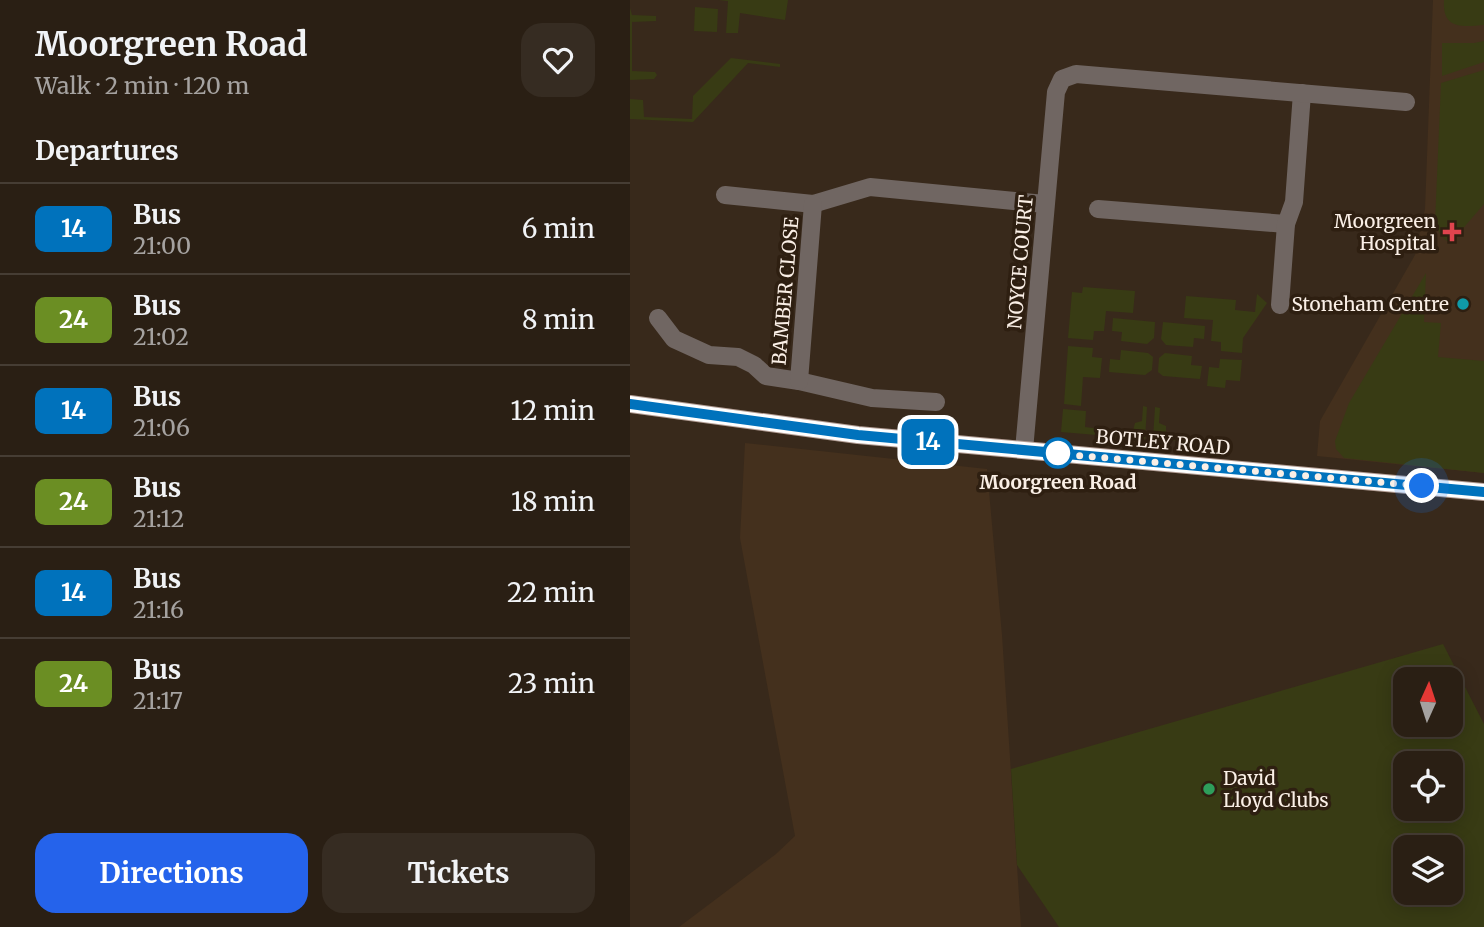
<!DOCTYPE html>
<meta charset="utf-8">
<style>
:root{--surface:#2a1f14;--page:#362c22;--text:#f1f3f6;--muted:#a5a2a0;--line:#463d34;--accent:#2563eb}
body{margin:0;font-family:Merriweather,serif;background:var(--page);color:var(--text);height:100vh;display:flex;flex-direction:column;font-size:26px;white-space:nowrap}
*{box-sizing:border-box;margin:0}
p{font-size:23px;color:var(--muted)}
.icon{flex:none;width:38px;height:38px;fill:none;stroke:currentColor;stroke-width:2;stroke-linecap:round;stroke-linejoin:round}
.map{position:relative;flex:1;overflow:hidden}
.sheet{display:flex;flex-direction:column;background:var(--surface);width:630px}
.sheet>*{flex:none}
.badge{padding:0 14px;border-radius:10px;font-size:24px;line-height:46px}
.needle{width:46px;rotate:3deg}
.fabs{position:absolute;left:763px;top:667px;display:grid;gap:14px}
.fabs a{display:grid;place-items:center;width:70px;height:70px;border-radius:14px;background:var(--surface);box-shadow:0 4px 18px #0003,0 0 0 2px var(--line);font-size:35px}
.you{position:absolute;width:35px;height:35px;margin:-18px;border:5px solid #fff;border-radius:50%;background:#1a73e8;box-shadow:0 0 0 10px #1a73e833}
.map>.badge{position:absolute;translate:-50% -50%;box-shadow:0 0 0 4px #fff}
h2{padding:0 35px;font-size:26px;line-height:63px}
.round{display:grid;place-items:center;flex:none;width:74px;height:74px;border-radius:21px;background:var(--page)}
.summary{display:flex;align-items:center;justify-content:space-between;height:119px;padding:0 35px}
h1{font-size:33px;font-weight:700;line-height:52px}
.primary-button{display:flex;gap:14px;margin-top:auto;padding:14px 35px}
.primary-button a{flex:1;height:80px;border-radius:21px;background:var(--accent);color:#fff;font-size:28px;font-weight:700;line-height:80px;text-align:center}
.primary-button a+a{background:var(--page);color:var(--text)}
ul{padding:0;list-style:none}
li{display:flex;align-items:center;gap:21px;height:91px;padding:0 35px;border-top:2px solid var(--line)}
li div{flex:1}
li b{display:block;font-size:26px}
li em{font-style:normal}
li .badge{min-width:77px;font-weight:700;text-align:center}
main{display:flex;flex:1;min-height:0}
.map>svg:first-child{display:block}
.built{fill:#44301d}
.green{fill:#383b14;fill-rule:evenodd}
.lines{fill:none;stroke-linecap:round;stroke-linejoin:round}
.minor{stroke:#706662;stroke-width:18}
.major{stroke:#b49f96;stroke-width:18}
.line-casing{stroke:#fff;stroke-width:16}
.line{stroke:#0072bc;stroke-width:10}
.walk{stroke:#faefe6;stroke-width:7;stroke-dasharray:0 12.6}
.health-dot{fill:#e0444e;stroke:#2e1f11;stroke-width:2.5}
.culture-dot{fill:#0f9aa8;stroke:#2e1f11;stroke-width:2.5}
.stop-dot{fill:#fff;stroke:#0072bc;stroke-width:3.5}
.leisure-dot{fill:#2e9e5b;stroke:#2e1f11;stroke-width:2.5}
.labels{text-anchor:middle;dominant-baseline:central;stroke-width:7;stroke-linejoin:round;paint-order:stroke}
.poi-label{font-size:19px;fill:#faefe6;stroke:#2e1f11;text-anchor:end}
.street-label{font-size:19px;fill:#faefe6;stroke:#2e1f11}
.stop-label{font-size:19px;font-weight:bold;fill:#faefe6;stroke:#2e1f11}
</style>
<main>
<section class="sheet">
<div class="summary"><div><h1>Moorgreen Road</h1><p>Walk · 2 min · 120 m</p></div><a class="round"><svg class="icon" aria-label="heart" viewBox="0 0 24 24"><path d="M12 20l-8-8c-3-5 5-10 8-4 3-6 11-1 8 4z"/></svg></a></div>
<h2>Departures</h2>
<ul>
<li><span class="badge" style="background:#0072bc;color:#fff">14</span><div><b>Bus</b><p>21:00</p></div><em>6 min</em></li>
<li><span class="badge" style="background:#6b8e23;color:#fff">24</span><div><b>Bus</b><p>21:02</p></div><em>8 min</em></li>
<li><span class="badge" style="background:#0072bc;color:#fff">14</span><div><b>Bus</b><p>21:06</p></div><em>12 min</em></li>
<li><span class="badge" style="background:#6b8e23;color:#fff">24</span><div><b>Bus</b><p>21:12</p></div><em>18 min</em></li>
<li><span class="badge" style="background:#0072bc;color:#fff">14</span><div><b>Bus</b><p>21:16</p></div><em>22 min</em></li>
<li><span class="badge" style="background:#6b8e23;color:#fff">24</span><div><b>Bus</b><p>21:17</p></div><em>23 min</em></li>
</ul>
<div class="primary-button"><a>Directions</a><a>Tickets</a></div>
</section>
<div class="map">
<svg width="854" height="927" viewBox="0 0 854 927">
<rect width="100%" height="100%" fill="#38291b"/>
<!-- built -->
<g class="built">
<polygon points="803,0 854,0 854,473 687,456 690,421 785,255 795,209"/>
<polygon points="115,443 357,469 372,635 391,927 49,927 146,854 165,836 110,538"/>
</g>
<!-- green -->
<g class="green">
<polygon points="88,0 158,0 155,20 110,13 108,33 96,33 98,1"/>
<path d="M814,0H854V25C831,27 812,29 814,0Z"/>
<polygon points="65,7 88,9 87,32 64,31"/>
<polygon points="0,8 2,15 26,16 26,21 2,22 2,71 25,72 27,75 24,79 0,80"/>
<polygon points="854,41 854,62 812,76 812,43 844,43"/>
<polygon points="101,58 150,64 150,67 118,63 63,122 0,119 0,99 13,100 14,117 62,119 63,96"/>
<polygon points="854,70 854,204 824,239 817,241 811,236 805,223 811,83"/>
<polygon points="796,273 794,322 811,323 808,357 854,361 854,473 714,458 706,449 705,441 719,403"/>
<polygon points="453,287 505,291 503,313 476,311 474,331 464,331 463,340 438,338 442,292 452,293"/>
<polygon points="627,294 637,303 613,338 612,353 591,351 591,342 581,341 583,320 554,318 556,296 606,300 605,310 625,312"/>
<polygon points="483,318 525,322 524,338 517,344 491,341 492,332 482,331"/>
<polygon points="533,322 575,326 574,339 564,338 563,347 536,345 531,339"/>
<polygon points="438,346 463,348 462,357 472,358 470,378 453,377 451,406 434,404"/>
<polygon points="491,350 518,353 523,357 522,370 515,375 479,372 480,359 490,360"/>
<polygon points="535,353 562,356 561,365 572,366 570,379 533,376 528,372 529,358"/>
<polygon points="590,359 612,360 610,381 596,380 595,388 577,386 579,367 589,368"/>
<polygon points="513,406 517,407 515,439 431,432 433,409 456,411 455,427 470,429 470,432 484,433 485,430 503,431 505,423 512,421"/>
<polygon points="525,407 530,408 529,423 536,426 536,433 554,435 554,441 523,439"/>
<path d="M813,644L854,724V927H429L387,865L381,769ZM775,679H821V724H775ZM775,763H821V808H775ZM775,847H821V892H775Z"/>
</g>
<g class="lines">
<!-- minor -->
<g class="minor">
<polyline points="95,195 183,204 240,187 415,204"/>
<polyline points="468,209 656,224"/>
<polyline points="650,305 656,224 664,202 672,93"/>
<polyline points="28,318 44,339 79,355 108,357 124,365 136,376 169,381 242,398 306,402"/>
<polyline points="169,381 183,204"/>
<polyline points="394,450 426,92 432,79 446,74 776,102"/>
</g>
<!-- major -->
<polyline class="major" points="0,404 228,435 854,492"/>
</g>
<g class="lines">
<defs>
<polyline id="line" points="0,404 228,435 854,492"/>
</defs>
<!-- line casing -->
<use href="#line" class="line-casing"/>
<!-- line -->
<use href="#line" class="line"/>
<!-- walk -->
<polyline class="walk" points="428,453 420,453 792,486"/>
</g>
<!-- markers -->
<path class="health-dot" d="M818.5 221.5h7v7h7v7h-7v7h-7v-7h-7v-7h7z"/>
<circle class="culture-dot" cx="833" cy="304" r="7"/>
<circle class="stop-dot" cx="428" cy="453" r="14"/>
<circle class="leisure-dot" cx="579" cy="789" r="7"/>
<g class="labels">
<!-- poi labels -->
<g class="poi-label">
<text x="806" y="221">Moorgreen<tspan x="806" dy="22">Hospital</tspan></text>
<text x="819" y="304">Stoneham Centre</text>
<text x="593" y="778" text-anchor="start">David<tspan x="593" dy="22">Lloyd Clubs</tspan></text>
</g>
<!-- street labels -->
<g class="street-label">
<text transform="translate(390 262) rotate(-85)">NOYCE COURT</text>
<text transform="translate(155 291) rotate(-85)">BAMBER CLOSE</text>
<text transform="translate(533 442) rotate(5)">BOTLEY ROAD</text>
</g>
<!-- stop labels -->
<g class="stop-label">
<text x="428" y="482">Moorgreen Road</text>
</g>
</g>
</svg>
<div class="fabs">
<a><svg class="needle" viewBox="-14 -14 28 28"><path d="M0-13l5 13h-10z" fill="#e53935"/><path d="M0 13l5-13h-10z" fill="#a5a2a0"/></svg></a>
<a><svg class="icon" aria-label="locate" viewBox="0 0 24 24"><circle cx="12" cy="12" r="6"/><path d="M12 2v4M12 18v4M2 12h4M18 12h4"/></svg></a>
<a><svg class="icon" aria-label="layers" viewBox="0 0 24 24"><path d="M12 4l9 5-9 5-9-5zM3 14l9 5 9-5"/></svg></a>
</div>
<div class="you" style="left:792px;top:486px"></div>
<b class="badge" style="left:298px;top:442px;background:#0072bc;color:#fff">14</b>
</div>
</main>
